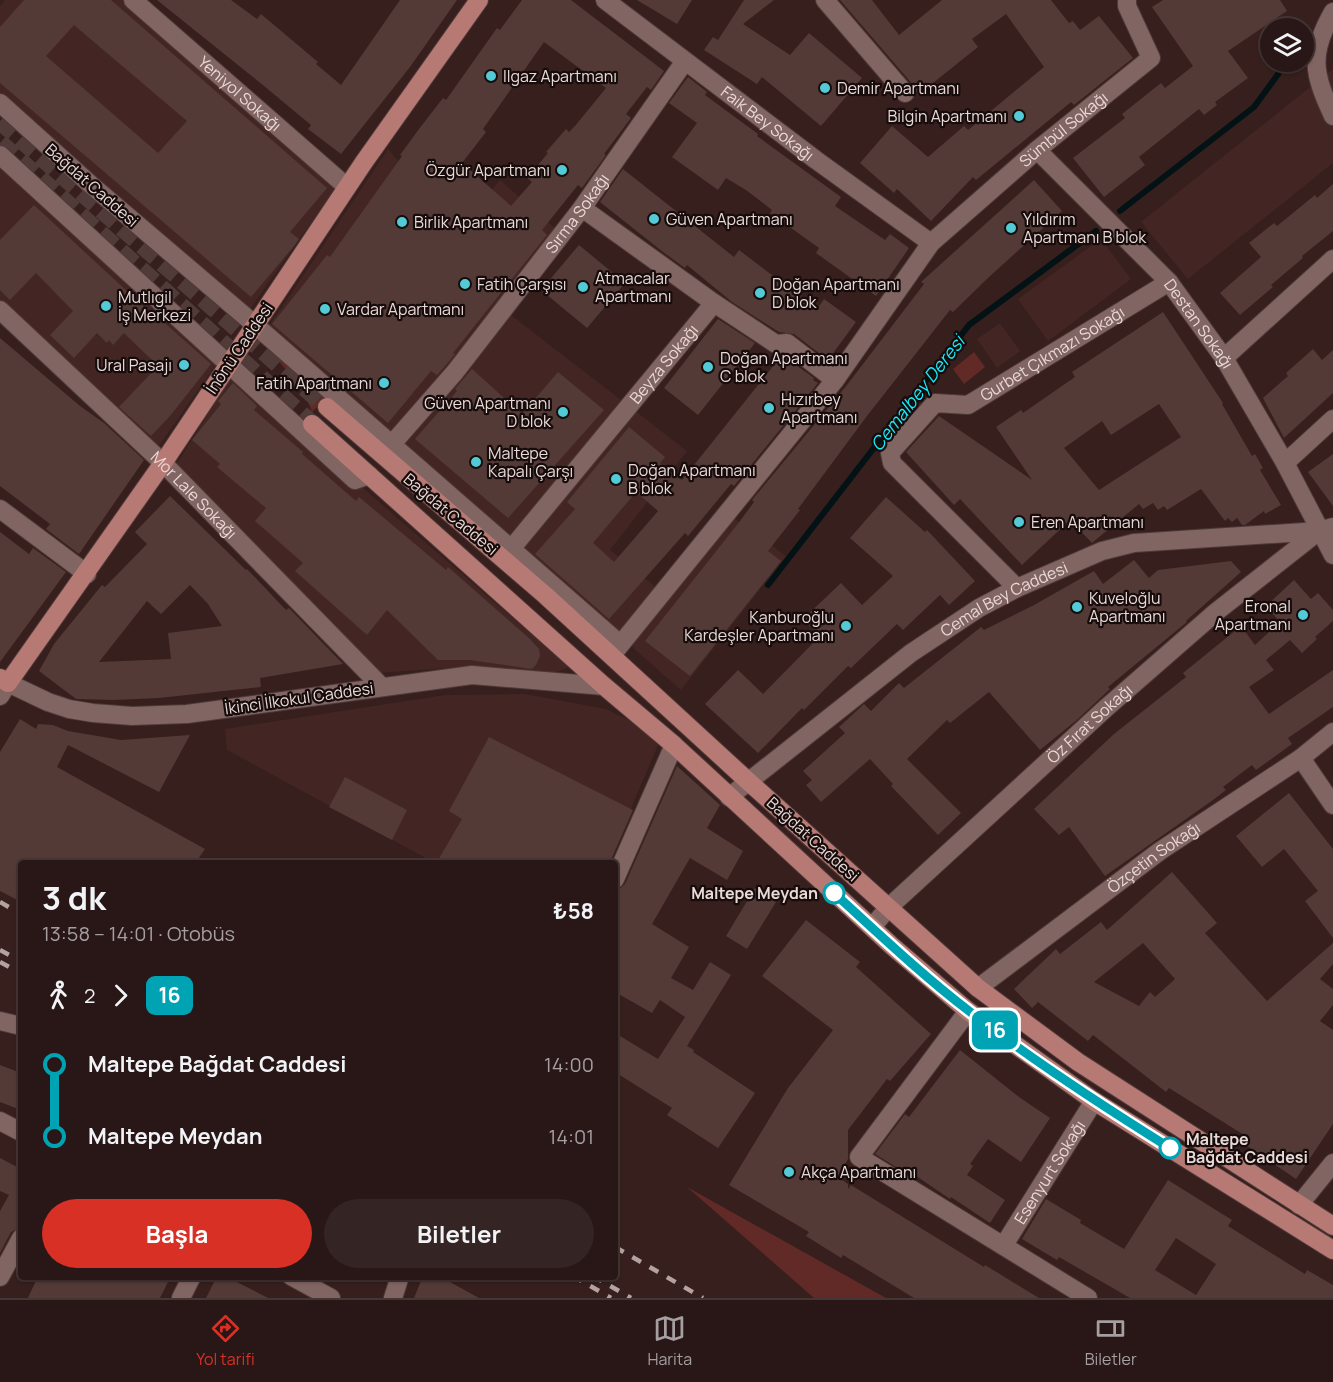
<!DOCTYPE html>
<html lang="tr">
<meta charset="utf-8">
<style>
:root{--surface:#281716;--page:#342423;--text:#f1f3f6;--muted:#a59fa1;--line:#443635;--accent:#d93025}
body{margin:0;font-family:Manrope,sans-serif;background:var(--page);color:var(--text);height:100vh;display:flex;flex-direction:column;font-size:22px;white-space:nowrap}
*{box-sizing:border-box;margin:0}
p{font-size:20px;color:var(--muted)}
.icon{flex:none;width:33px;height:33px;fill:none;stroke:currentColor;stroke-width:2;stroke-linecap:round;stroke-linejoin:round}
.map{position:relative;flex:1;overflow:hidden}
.drawer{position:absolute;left:18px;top:860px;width:600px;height:420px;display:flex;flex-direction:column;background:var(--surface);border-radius:6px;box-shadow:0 2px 4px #0004,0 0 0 2px var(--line)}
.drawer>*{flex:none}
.badge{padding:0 12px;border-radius:9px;font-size:21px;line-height:39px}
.buttons{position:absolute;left:1260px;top:18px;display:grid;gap:12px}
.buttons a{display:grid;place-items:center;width:54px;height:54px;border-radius:50%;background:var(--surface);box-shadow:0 2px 4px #0004,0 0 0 2px var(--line);font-size:30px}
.map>.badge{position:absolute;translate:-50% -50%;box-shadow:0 0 0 3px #fff}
.legs{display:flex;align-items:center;gap:9px;height:66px;padding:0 24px;font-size:20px}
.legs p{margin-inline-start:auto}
.overview{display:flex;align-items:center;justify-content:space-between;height:102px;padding:0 24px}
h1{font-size:33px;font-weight:700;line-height:45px}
.cta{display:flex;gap:12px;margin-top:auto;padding:12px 24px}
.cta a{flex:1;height:69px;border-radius:36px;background:var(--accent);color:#fff;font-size:24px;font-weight:700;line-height:69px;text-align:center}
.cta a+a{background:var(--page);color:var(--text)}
ul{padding:0 24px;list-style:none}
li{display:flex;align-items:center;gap:21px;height:72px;font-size:22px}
li i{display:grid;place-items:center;width:9px;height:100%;margin:0 8px;background:currentColor}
li i::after{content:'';width:15px;height:15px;margin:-8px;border:4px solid;border-radius:50%;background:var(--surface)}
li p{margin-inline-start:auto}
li:first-child i{background:linear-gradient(#0000 50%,currentColor 0)}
li:last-child i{background:linear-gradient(currentColor 50%,#0000 0)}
.tab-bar{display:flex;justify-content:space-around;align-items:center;height:84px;border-top:2px solid var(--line);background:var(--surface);font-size:16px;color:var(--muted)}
.tab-bar a{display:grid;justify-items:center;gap:3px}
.tab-bar .active{color:var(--accent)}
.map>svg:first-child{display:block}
.built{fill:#432623}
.green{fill:#612a26}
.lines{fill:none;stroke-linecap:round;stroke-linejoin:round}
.stream{stroke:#031214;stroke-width:6}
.building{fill:#533a37;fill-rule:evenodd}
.major-tunnel{stroke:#513b39;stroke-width:18;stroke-dasharray:18 9;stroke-linecap:butt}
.minor-casing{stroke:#4e3a39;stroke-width:20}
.major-casing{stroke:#4e3a39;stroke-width:20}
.minor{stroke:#816562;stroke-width:18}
.major{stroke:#b67973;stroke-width:18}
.rail{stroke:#b4a2a0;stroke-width:4.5;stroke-dasharray:10 10;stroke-linecap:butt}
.line-1-casing{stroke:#fff;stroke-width:14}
.line-1{stroke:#00a3b4;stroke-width:9}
.poi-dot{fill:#52cbd7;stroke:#160c0b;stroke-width:2}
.stop-1-dot{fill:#fff;stroke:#00a3b4;stroke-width:3}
.labels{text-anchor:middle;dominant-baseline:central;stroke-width:4.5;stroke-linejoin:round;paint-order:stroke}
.poi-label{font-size:16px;fill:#e9d9d7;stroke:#160c0b;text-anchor:start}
.street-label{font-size:16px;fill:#e9d9d7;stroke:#160c0b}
.stop-label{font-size:16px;font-weight:bold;fill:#e9d9d7;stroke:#160c0b;text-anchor:end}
.water-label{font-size:18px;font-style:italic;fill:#16edfd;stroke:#160c0b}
</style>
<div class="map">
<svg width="1333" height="1298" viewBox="0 0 1333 1298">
<rect width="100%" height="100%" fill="#361f1d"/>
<!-- built -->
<g class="built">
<polygon points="5,0 134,0 341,180 248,312 0,93 0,6"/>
<polygon points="1333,69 1333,163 1188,279 1141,222"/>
<polygon points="388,149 458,232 500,180 557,230 503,309 687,451 610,550 664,594 730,515 786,556 681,690 269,326"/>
<polygon points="0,165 217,363 154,453 0,315"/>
<polygon points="1101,239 1131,279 1048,341 1018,299"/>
<polygon points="1000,323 1020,351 997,368 977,339"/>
<polygon points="231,377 302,435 569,667 552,674 463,667 376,673 173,470"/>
<polygon points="525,694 606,709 638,725 658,745 608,862 433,862 227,750 225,729 445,695"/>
</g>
<!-- green -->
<g class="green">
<polygon points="275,352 311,366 339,386 312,412 304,392 277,359"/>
<polygon points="974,352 985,367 964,384 953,369"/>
<polygon points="687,1187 886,1298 814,1298"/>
</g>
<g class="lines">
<!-- stream -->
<g class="stream">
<polyline points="1120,211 1254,107 1287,62"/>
<polyline points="768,585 969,325 1096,231"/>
</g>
</g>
<!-- building -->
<g class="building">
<path d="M24,0H111L327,188L290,232L299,239L295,245L251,297L0,83V27ZM74,25L187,121L158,153L46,56Z"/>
<polygon points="157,0 231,0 257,19 261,14 318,62 316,64 341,85 400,0 457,0 410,67 341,154 308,129 311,125 264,86"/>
<path d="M522,0H571L664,71L651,90L647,87L626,114L631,118L604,154L606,155L582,188L578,185L542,230L547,235L453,353L455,354L446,365L437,375L431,371L388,423L272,324L327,255L330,257L402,156L400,155L419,129L443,98L446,100L497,28L500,30ZM544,42L606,88L575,126L569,132L566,129L546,152L548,153L527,178L532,182L511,206L462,163L486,132L483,129Z"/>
<polygon points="637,0 692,0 677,24"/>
<polygon points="744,0 774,0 743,24 790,55 809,33 862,78 821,126 762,77 757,84 704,50 713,37 718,40"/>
<polygon points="840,0 872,0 899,35 942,0 1051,0 1069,23 1073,21 1080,30 1099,16 1133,58 1074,105 1071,102 976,180 973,177 931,221 897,189 894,193 860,163 892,126 928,157 964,126 968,130 1044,67 1006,14 972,39 978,47 918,95 914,86"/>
<polygon points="1163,0 1280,0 1287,11 1228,51 1248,78 1215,102 1217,105 1204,115 1199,109 1139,157 1145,165 1104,197 1073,158 1125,118 1122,114 1161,83 1165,88 1193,66 1152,7"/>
<polygon points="688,77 707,92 705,95 758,134 757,136 841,197 835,206 885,240 890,234 909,248 876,296 816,253 819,248 770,213 772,210 746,190 726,178 718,190 672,157 697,123 669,103"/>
<polygon points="623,169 734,257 739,250 817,309 824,299 856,322 828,360 794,334 779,332 732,302 687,265 685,268 663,252 600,202"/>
<polygon points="1034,180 1062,211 989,277 953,312 950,310 867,416 798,509 800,510 768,551 781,561 690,676 645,641 740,521 754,502 752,500 847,385 924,284 921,282"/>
<polygon points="1333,184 1333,231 1302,256 1303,258 1271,285 1273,287 1240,315 1220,293 1261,257 1249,243 1274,223 1277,226 1315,195 1317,198"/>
<polygon points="34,205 156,318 158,317 211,364 170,416 151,436 119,407 158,366 124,333 113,345 109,340 107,343 97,333 74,358 50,335 73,311 36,273 10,300 0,290 0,240"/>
<polygon points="579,245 625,283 587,328 541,290"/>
<path d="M1163,312L1223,403L1222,404L1252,456L1255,454L1263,468L1260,470L1281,505L1265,514L1264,511L1245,525H1242L1237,518L1232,522L1228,518L1225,521L1201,489L1167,510L1164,506L1158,510L1153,503L1143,509L1139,504L1092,543L1070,520L1022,565L960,499L954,505L906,452L939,416L1032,480L996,427L1021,410L1023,413L1075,377L1072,372ZM1159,404L1181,437L1099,490L1064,448L1102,421L1111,435Z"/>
<polygon points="718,319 755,343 698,415 664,388"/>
<polygon points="0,338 80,406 104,423 144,460 79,554 46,529 50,524 0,486"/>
<polygon points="1313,349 1322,360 1333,350 1333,393 1284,438 1263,398 1288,376 1286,373"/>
<path d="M782,355L814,378L813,380L818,383L734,486L731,484L688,536L685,533L609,619L535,554L575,509L567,502L629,427L665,457L660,463L682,480ZM636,492L658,511L614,562L593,543Z"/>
<polygon points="472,369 522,414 558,372 604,410 508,518 415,439 457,391 455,389"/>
<polygon points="233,383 257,406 254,410 303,452 302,454 356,501 359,497 446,570 448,567 530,639 539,649 540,656 536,665 532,669 470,660 438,660 387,610 367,635 295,571 303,563 255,521 266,508 217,467 220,464 192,440 221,404 218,401"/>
<polygon points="1333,454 1333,506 1308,472"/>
<path d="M170,496L246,570L247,569L286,610L289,608L343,664L260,678L261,687L159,698L114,700L76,699L39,671L54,644L102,585L105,587L147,544L135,532ZM190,585L208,604L222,626L168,633L171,659L99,662L147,601L161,614Z"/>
<polygon points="886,497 925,532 927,530 975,581 949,605 940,595 903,630 897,624 851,668 848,666 804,710 802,708 758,753 705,704 738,670 763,694 820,636 803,619 841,583 862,605 893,576 850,538"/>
<polygon points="0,532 29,554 33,548 66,572 0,662"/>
<polygon points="1134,560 1149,578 1158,570 1231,561 1241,572 1186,621 1187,622 1108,687 1110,689 1078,719 1040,750 989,692 950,723 947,720 907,759 961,813 938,835 891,786 893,784 870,759 821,802 806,785 812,780 803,771 845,733 839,727 864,704 871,711 899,683 904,688 981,627 984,630 1034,605 1094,571 1103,584"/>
<polygon points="1294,580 1311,599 1318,593 1333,610 1333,621 1315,637 1317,639 1302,653 1290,640 1266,660 1274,670 1249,687 1269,714 1333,670 1333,707 1288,738 1292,744 1256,770 1252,765 1223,787 1226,790 1213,800 1105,876 1069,827 1059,835 1034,809 1114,734 1186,677 1183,673 1241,626 1255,645 1280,622 1266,606"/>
<polygon points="20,719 36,729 38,724 53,725 68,731 121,740 190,735 159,792 68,745 57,767 205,849 196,862 21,862 21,902 0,891 0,752"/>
<polygon points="489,737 633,810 610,862 437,862 462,819 449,811"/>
<polygon points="677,766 720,805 707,828 743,851 727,880 690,858 652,924 689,947 671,978 693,990 710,962 731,975 687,1046 694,1050 693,1052 755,1093 718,1148 667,1115 672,1108 615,1072 615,1033 658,1059 685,1017 660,1000 652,1013 615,992 615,897 619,889 625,884"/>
<polygon points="345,777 407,810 392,840 329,807"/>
<polygon points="1289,793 1333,849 1333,938 1305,901 1318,891 1284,849 1262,867 1236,836"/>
<path d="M1172,872L1217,923L1205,933L1267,1001L1333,943V964L1320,979L1333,989V1005L1320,1021L1333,1030V1124L1296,1179L1240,1141L1244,1135L1169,1088L1166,1092L1093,1035L1088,1041L1038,1002L1032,1008L1014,989L1056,949L1060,954L1101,922L1107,930ZM1143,943L1175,979L1155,997L1150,992L1139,1006L1094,982Z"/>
<polygon points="755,888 776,902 747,949 726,936"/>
<polygon points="806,920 860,962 856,967 931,1034 890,1081 887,1079 848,1130 848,1159 838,1177 848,1184 848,1189 851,1185 984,1267 985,1265 1039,1298 914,1298 843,1255 841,1258 806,1236 809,1232 729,1185 788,1088 833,1030 762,976"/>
<polygon points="960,1050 1019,1097 1050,1118 1021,1162 988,1139 970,1164 973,1166 967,1175 1005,1200 990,1223 951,1197 950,1199 906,1169 904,1172 875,1154 905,1114 909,1117"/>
<polygon points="0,1065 21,1073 21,1110 0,1102"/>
<polygon points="0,1158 21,1169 21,1227 11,1232 0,1253 0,1211 9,1195 0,1191"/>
<path d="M1168,1180L1232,1220L1228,1226L1263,1248L1305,1274L1307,1270L1333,1285V1298H1130L1059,1257L1057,1260L1022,1239L1046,1199L1081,1220L1080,1223L1124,1249ZM1176,1238L1216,1264L1196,1295L1155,1270Z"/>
<polygon points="38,1276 171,1276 160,1298 28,1298"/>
<polygon points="217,1276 225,1276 268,1298 206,1298"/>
<polygon points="423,1276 439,1276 479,1298 414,1298"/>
</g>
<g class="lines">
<!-- major-tunnel -->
<g class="major-tunnel">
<polyline points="0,121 327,407"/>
<polyline points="0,143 312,424"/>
</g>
<defs>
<g id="minor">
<path id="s1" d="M133,0L347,187"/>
<path id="s2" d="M605,0L816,160L931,243"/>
<polyline points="825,0 905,93"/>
<path d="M1333,12C1309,54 1313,73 1333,116"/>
<polyline points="0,103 90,184 254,324 620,644"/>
<path id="s3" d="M1037,150L1169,282L1224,358L1285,463L1333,555"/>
<polyline points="0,155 355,480 369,475"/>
<polyline points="714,303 776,344 787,343 835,380"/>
<path id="s4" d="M0,310L163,463L381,686"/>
<polyline points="1224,358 1333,259"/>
<path id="s5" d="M392,444L455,372L582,208L685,61"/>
<polyline points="1285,463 1333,419"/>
<polyline points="0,509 87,574"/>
<path id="s6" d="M511,549L714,303L582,208"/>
<path id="s7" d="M1017,588L892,463L890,453L935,403L968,405L1169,282"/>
<path id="s8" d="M612,655L835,380L931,243L1037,150L1151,58L1127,6V0"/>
<polyline points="0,696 8,683 48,702 69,709 93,713 132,716 187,714 472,675 604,686"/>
<polyline points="1301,758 1333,805"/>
<path id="s9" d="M729,797L911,653L979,608L1017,588L1102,551L1134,543L1319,531L1333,527"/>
<polyline points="615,879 674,745"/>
<path id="s10" d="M872,927L889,907L1106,708L1216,612L1319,531"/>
<path id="s11" d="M978,988L1160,851L1301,758L1333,732"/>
<polyline points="968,1011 859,1157 1088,1298"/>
<polyline points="0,1021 21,1026"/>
<polyline points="0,1121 21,1132"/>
<polyline points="1299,1205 1333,1163"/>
<path id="s12" d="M1004,1245L1094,1101"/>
<polyline points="291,1276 331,1298"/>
<polyline points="0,1277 21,1238"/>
<polyline points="181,1298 192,1276"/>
<polyline points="393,1298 400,1276"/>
</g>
<g id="major">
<polyline points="327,407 545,595 749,782 978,988 1078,1062 1333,1226"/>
<polyline points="312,424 604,686 674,745 892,946 968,1011 1094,1101 1333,1250"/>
<polyline points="0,678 8,683 163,463 364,162 479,0"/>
</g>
</defs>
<!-- minor casing -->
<use href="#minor" class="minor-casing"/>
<!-- major casing -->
<use href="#major" class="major-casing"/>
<!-- minor -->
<use href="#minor" class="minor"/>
<!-- major -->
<use href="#major" class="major"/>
<!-- rail -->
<g class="rail">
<polyline points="0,902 21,914"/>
<polyline points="0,950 21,961"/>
<polyline points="0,962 21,973"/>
<polyline points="615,1247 703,1298"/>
<polyline points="573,1276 611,1298"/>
<polyline points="593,1276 631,1298"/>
</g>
</g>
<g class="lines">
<defs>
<path id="line-1" d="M834,893C878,933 922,975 969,1011C1033,1061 1101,1105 1170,1148"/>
</defs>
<!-- line-1 casing -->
<use href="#line-1" class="line-1-casing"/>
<!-- line-1 -->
<use href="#line-1" class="line-1"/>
</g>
<!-- markers -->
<g class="poi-dot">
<circle cx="491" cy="76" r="6"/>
<circle cx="825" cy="88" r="6"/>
<circle cx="1019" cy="116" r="6"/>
<circle cx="562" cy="170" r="6"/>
<circle cx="654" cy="219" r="6"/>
<circle cx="402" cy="222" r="6"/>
<circle cx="1011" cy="228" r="6"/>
<circle cx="465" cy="284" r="6"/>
<circle cx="583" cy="287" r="6"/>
<circle cx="760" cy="293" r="6"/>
<circle cx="106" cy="306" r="6"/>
<circle cx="325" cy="309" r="6"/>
<circle cx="184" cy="365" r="6"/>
<circle cx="708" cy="367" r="6"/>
<circle cx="384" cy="383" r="6"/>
<circle cx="769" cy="408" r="6"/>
<circle cx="563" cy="412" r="6"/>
<circle cx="476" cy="462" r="6"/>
<circle cx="616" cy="479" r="6"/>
<circle cx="1019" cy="522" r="6"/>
<circle cx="1077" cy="607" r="6"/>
<circle cx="1303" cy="615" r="6"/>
<circle cx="846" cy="626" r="6"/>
<circle cx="789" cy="1172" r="6"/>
</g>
<g class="stop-1-dot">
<circle cx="834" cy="893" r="10"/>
<circle cx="1170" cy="1148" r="10"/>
</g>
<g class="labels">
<!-- poi labels -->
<g class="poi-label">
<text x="503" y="76">Ilgaz Apartmanı</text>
<text x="837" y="88">Demir Apartmanı</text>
<text x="1007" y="116" text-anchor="end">Bilgin Apartmanı</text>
<text x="550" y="170" text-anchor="end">Özgür Apartmanı</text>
<text x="666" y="219">Güven Apartmanı</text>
<text x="1023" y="219">Yıldırım<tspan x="1023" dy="18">Apartmanı B blok</tspan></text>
<text x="414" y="222">Birlik Apartmanı</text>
<text x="595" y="278">Atmacalar<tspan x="595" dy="18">Apartmanı</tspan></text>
<text x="477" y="284">Fatih Çarşısı</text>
<text x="772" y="284">Doğan Apartmanı<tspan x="772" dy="18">D blok</tspan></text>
<text x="118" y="297">Mutlıgil<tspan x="118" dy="18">İş Merkezi</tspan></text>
<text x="337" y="309">Vardar Apartmanı</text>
<text x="720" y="358">Doğan Apartmanı<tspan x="720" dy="18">C blok</tspan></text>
<text x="172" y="365" text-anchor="end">Ural Pasajı</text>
<text x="372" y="383" text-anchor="end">Fatih Apartmanı</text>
<text x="781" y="399">Hızırbey<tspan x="781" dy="18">Apartmanı</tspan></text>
<text x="551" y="403" text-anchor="end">Güven Apartmanı<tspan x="551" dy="18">D blok</tspan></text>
<text x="488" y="453">Maltepe<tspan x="488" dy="18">Kapalı Çarşı</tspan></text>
<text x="628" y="470">Doğan Apartmanı<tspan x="628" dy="18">B blok</tspan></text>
<text x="1031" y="522">Eren Apartmanı</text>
<text x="1089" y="598">Kuveloğlu<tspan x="1089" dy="18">Apartmanı</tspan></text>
<text x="1291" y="606" text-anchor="end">Eronal<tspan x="1291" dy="18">Apartmanı</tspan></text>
<text x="834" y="617" text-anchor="end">Kanburoğlu<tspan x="834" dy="18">Kardeşler Apartmanı</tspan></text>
<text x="801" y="1172">Akça Apartmanı</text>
</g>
<!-- street labels -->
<g class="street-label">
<text stroke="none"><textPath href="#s1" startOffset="142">Yeniyol Sokağı</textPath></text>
<text stroke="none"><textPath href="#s2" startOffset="204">Faik Bey Sokağı</textPath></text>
<text stroke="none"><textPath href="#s8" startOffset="696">Sümbül Sokağı</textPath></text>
<text transform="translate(92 185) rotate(41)">Bağdat Caddesi</text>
<text stroke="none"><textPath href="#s5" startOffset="296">Sırma Sokağı</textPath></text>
<text stroke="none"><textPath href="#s3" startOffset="238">Destan Sokağı</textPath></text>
<text transform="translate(239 348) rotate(-56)">İnönü Caddesi</text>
<text stroke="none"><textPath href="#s7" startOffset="386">Gurbet Çıkmazı Sokağı</textPath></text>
<text stroke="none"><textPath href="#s6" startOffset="240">Beyza Sokağı</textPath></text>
<text stroke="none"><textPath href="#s4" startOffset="268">Mor Lale Sokağı</textPath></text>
<text transform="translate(451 514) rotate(40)">Bağdat Caddesi</text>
<text stroke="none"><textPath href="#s9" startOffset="340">Cemal Bey Caddesi</textPath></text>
<text transform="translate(299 698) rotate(-8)">İkinci İlkokul Caddesi</text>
<text stroke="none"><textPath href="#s10" startOffset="298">Öz Fırat Sokağı</textPath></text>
<text transform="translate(813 839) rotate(42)">Bağdat Caddesi</text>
<text stroke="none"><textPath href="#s11" startOffset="219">Özçetin Sokağı</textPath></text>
<text stroke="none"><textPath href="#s12" startOffset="86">Esenyurt Sokağı</textPath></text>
</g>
<!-- stop labels -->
<g class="stop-label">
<text x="818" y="893">Maltepe Meydan</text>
<text x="1186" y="1139" text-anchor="start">Maltepe<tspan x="1186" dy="18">Bağdat Caddesi</tspan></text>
</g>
<!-- water labels -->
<g class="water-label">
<text transform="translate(917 393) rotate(-52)">Cemalbey Deresi</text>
</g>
</g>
</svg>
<div class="buttons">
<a><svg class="icon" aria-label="layers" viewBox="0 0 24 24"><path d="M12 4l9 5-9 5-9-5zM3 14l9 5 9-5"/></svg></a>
</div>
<b class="badge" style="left:995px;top:1030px;background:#00a3b4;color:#fff">16</b>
<section class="drawer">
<div class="overview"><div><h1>3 dk</h1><p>13:58 – 14:01 · Otobüs</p></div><b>₺58</b></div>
<div class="legs"><svg class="icon" aria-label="walk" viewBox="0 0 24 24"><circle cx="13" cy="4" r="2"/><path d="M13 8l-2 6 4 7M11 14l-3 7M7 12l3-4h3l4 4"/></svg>2<svg class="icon" aria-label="forward" viewBox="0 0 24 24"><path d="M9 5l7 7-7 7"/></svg><b class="badge" style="background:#00a3b4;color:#fff">16</b></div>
<ul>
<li><i style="color:#00a3b4"></i><b>Maltepe Bağdat Caddesi</b><p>14:00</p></li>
<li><i style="color:#00a3b4"></i><b>Maltepe Meydan</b><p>14:01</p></li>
</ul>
<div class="cta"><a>Başla</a><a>Biletler</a></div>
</section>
</div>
<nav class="tab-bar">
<a class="active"><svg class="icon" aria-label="directions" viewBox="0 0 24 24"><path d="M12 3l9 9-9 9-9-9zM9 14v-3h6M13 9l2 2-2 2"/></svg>Yol tarifi</a>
<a><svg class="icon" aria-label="map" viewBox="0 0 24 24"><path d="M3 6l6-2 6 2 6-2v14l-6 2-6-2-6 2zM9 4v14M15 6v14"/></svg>Harita</a>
<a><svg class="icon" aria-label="tickets" viewBox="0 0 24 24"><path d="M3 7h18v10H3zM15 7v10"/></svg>Biletler</a>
</nav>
